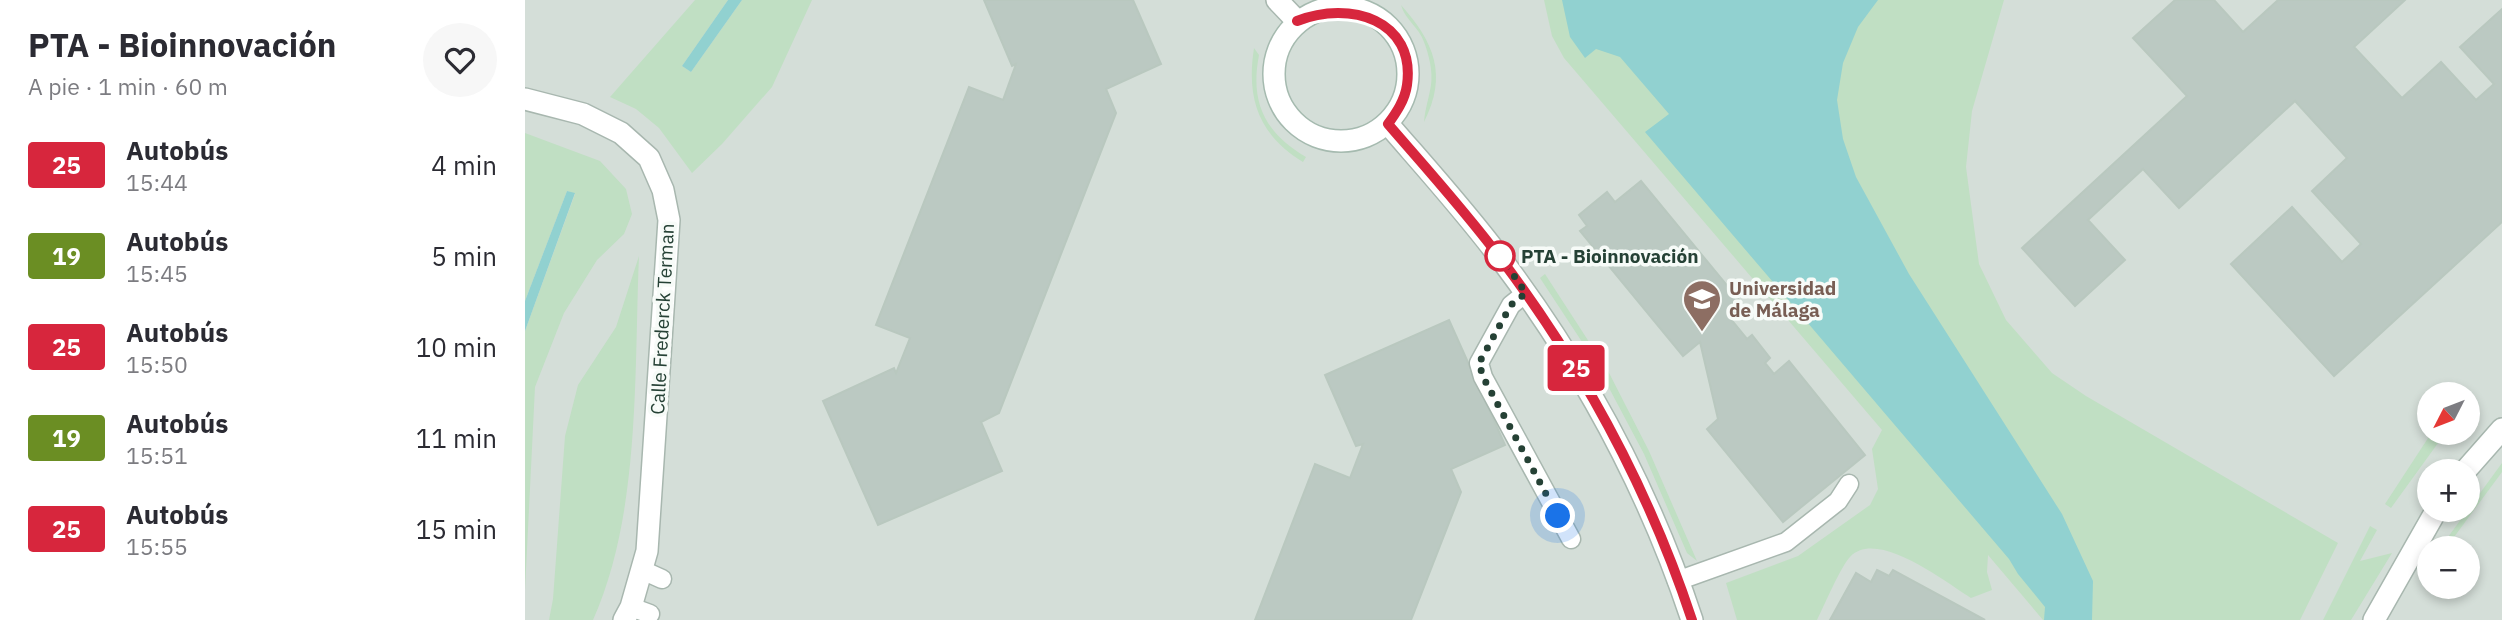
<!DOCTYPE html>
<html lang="es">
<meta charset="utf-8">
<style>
:root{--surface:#fff;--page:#f7f7f7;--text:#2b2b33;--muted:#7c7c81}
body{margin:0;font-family:"IBM Plex Sans",sans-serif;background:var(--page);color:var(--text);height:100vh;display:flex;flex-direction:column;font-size:26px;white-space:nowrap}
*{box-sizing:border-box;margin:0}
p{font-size:23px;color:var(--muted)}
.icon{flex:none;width:38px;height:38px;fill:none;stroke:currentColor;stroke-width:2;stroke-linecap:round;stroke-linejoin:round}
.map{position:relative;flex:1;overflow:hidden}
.sheet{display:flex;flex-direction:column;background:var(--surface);width:525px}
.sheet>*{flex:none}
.badge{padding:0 14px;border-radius:5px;font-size:24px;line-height:46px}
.needle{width:46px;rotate:228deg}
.fabs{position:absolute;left:1892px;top:382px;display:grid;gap:14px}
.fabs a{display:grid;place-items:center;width:63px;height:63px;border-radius:50%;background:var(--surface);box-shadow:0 4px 10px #0003;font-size:35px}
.you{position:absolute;width:35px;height:35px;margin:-18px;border:5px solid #fff;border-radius:50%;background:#1a73e8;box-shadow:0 0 0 10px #1a73e833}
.map>.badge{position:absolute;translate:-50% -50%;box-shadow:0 0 0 4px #fff}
.round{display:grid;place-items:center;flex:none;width:74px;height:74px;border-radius:37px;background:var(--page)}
.headline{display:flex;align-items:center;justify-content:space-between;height:119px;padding:0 28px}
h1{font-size:33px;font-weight:700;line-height:52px}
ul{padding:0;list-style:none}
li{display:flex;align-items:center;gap:21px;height:91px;padding:0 28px}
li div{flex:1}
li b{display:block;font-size:26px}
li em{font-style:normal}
li .badge{min-width:77px;font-weight:700;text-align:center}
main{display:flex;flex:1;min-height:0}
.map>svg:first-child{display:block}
.built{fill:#d4ded8;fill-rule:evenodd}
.green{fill:#c0dfc3}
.water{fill:#91d1d0}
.building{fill:#bbc9c2;stroke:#b9c8bf;stroke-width:2}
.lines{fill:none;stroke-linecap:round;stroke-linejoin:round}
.service-casing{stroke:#a8b7af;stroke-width:21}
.minor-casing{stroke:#a8b7af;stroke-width:24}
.tertiary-casing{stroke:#a8b7af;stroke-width:24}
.secondary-casing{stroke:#a5baaf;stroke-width:24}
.service{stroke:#fff;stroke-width:18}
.minor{stroke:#fff;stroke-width:21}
.tertiary{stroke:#fff;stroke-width:21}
.secondary{stroke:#fff;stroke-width:21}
.line-casing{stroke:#fff;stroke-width:16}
.line{stroke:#d7263d;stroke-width:10}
.walk{stroke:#254135;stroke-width:7;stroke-dasharray:0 12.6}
.stop-dot{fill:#fff;stroke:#d7263d;stroke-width:3.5}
.labels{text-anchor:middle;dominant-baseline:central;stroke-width:7;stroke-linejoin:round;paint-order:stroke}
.stop-label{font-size:19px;font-weight:bold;fill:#254135;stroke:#f7fbf8;text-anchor:start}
.education-label{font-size:19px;font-weight:bold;fill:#785e54;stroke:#f7fbf8;text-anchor:start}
.street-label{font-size:19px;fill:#254135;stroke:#f7fbf8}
</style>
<main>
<section class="sheet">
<div class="headline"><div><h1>PTA - Bioinnovación</h1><p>A pie · 1 min · 60 m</p></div><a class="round"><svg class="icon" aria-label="heart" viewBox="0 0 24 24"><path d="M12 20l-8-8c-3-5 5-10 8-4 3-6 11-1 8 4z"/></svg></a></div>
<ul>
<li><span class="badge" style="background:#d7263d;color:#fff">25</span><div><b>Autobús</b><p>15:44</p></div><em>4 min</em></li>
<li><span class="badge" style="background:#6b8e23;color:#fff">19</span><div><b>Autobús</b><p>15:45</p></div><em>5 min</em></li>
<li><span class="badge" style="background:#d7263d;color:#fff">25</span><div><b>Autobús</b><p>15:50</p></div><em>10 min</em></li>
<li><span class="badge" style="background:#6b8e23;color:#fff">19</span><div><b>Autobús</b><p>15:51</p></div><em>11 min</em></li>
<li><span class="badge" style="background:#d7263d;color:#fff">25</span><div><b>Autobús</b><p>15:55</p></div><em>15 min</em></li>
</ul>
</section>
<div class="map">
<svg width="1977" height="620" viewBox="0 0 1977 620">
<rect width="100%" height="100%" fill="#e6eee9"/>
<!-- built -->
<path class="built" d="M0,0H1977V620H0ZM1904,394H1942V432H1904ZM1904,471H1942V509H1904ZM1904,548H1942V586H1904Z"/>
<!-- green -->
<g class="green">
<polygon points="170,0 203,0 157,66 166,72 217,0 287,0 247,87 197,144 167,173 134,128 111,109 85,97"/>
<path d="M1019,0H1479L1447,111L1441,167L1454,264L1481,320L1527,373L1561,396L1813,543L1775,620H1518L1463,555L1462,572L1467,590L1446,598C1420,582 1352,528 1325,557C1316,566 1299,606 1292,620H1212L1201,583L1273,556L1345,505L1353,489L1347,449L1357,430L1039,58L1027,36Z"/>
<path d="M876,5C909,42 923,75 899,122C900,109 904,98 906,85C908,71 904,55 899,42C894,27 880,20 876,5Z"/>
<path d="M729,48L734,55C725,102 739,132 781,157L778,162C734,135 721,99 729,48Z"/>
<polygon points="0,133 75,161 101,189 107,214 99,234 72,260 39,313 10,387 0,590 0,331 50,194 42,191 0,301"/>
<path d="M114,256C109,372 116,513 68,620H24L28,599L40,436L53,385L91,327Z"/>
<polygon points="1020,274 1068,348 1063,351 1015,278"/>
<polygon points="1081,367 1124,451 1172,561 1162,553 1119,454 1075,371"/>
<polygon points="1907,432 1921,432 1866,508 1860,504"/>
<polygon points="1977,463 1977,472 1921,548 1915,548"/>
<polygon points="1845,526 1852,530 1835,561 1867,553 1826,620 1798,620"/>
</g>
<!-- water -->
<g class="water">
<polygon points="203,0 217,0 166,72 157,66"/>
<polygon points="1037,0 1353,0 1333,27 1318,63 1312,100 1318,139 1331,177 1384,274 1537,514 1568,581 1567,620 1519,620 1520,607 1493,574 1484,559 1120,132 1144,114 1095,57 1071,49 1060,58 1045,37"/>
<polygon points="42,191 50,193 0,331 0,301"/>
</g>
<!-- building -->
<g class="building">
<polygon points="459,0 608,0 636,64 581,89 591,113 474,413 456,422 477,471 353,525 298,401 369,368 371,373 385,338 351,325 444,87 478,100 491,64 487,66"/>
<polygon points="1650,0 1689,0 1718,32 1753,0 1880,0 1829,47 1877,98 1916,62 1951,100 1969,84 1935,47 1977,9 1977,222 1809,376 1706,264 1767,207 1817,262 1836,244 1787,191 1822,158 1770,101 1654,208 1618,169 1563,220 1600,260 1550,306 1497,248 1662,96 1608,38"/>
<polygon points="1116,181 1219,306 1204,317 1222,339 1227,335 1245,358 1240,363 1249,374 1264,361 1340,455 1258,522 1182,429 1193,419 1175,342 1158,356 1055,231 1062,226 1054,215 1082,192 1090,202"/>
<polygon points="924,320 980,445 926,469 936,492 886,620 730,620 790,464 825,478 838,444 831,446 800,375"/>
<polygon points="1352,570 1364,576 1368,570 1460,620 1305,620 1331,573 1346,582"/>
</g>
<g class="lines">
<defs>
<g id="service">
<polyline points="1001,293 986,305 954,363 958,377 1046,539"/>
<polyline points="117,570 137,579"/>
<polyline points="1152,581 1261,542 1313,501 1324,484"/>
<polyline points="106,607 125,614"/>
</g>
<polyline id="minor" points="0,99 58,114 96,133 124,158 138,190 144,220 122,551 106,607 99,620"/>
<g id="tertiary">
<polyline points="752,0 772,21"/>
<path d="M863,124C901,168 941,212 976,259C1058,368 1124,490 1167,620"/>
<polyline points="1940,471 1977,429"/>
<polyline points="1849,620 1912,509"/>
</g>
<circle id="secondary" cx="816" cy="74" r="67"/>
</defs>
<!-- service casing -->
<use href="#service" class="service-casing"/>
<!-- minor casing -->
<use href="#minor" class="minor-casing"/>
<!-- tertiary casing -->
<use href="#tertiary" class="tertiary-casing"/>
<!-- secondary casing -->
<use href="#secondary" class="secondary-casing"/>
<!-- service -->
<use href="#service" class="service"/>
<!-- minor -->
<use href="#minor" class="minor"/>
<!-- tertiary -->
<use href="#tertiary" class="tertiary"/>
<!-- secondary -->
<use href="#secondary" class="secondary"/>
</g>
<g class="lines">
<defs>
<path id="line" d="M772,21C825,0 891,20 882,85C880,100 871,113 863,124C901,168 941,212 976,259C1058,368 1124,490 1167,620"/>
</defs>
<!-- line casing -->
<use href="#line" class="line-casing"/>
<!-- line -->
<use href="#line" class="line"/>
<!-- walk -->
<polyline class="walk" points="975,256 1001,293 986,305 954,363 958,377 1033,516"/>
</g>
<!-- icons -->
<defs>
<symbol id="university-pin" viewBox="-11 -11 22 30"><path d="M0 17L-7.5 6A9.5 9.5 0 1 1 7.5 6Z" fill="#8d6e63" stroke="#f7fbf8"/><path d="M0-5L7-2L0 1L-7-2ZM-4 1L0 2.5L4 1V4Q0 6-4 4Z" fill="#fff"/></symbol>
</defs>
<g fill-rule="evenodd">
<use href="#university-pin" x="1155" y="277" width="44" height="60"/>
</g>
<!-- markers -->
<circle class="stop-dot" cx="975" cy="256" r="14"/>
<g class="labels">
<!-- stop labels -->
<g class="stop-label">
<text x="996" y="256">PTA - Bioinnovación</text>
</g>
<!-- education labels -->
<g class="education-label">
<text x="1204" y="288">Universidad<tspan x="1204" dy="22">de Málaga</tspan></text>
</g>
<!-- street labels -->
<g class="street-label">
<text transform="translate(137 319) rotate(-87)">Calle Frederck Terman</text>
</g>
</g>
</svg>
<div class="fabs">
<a><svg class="needle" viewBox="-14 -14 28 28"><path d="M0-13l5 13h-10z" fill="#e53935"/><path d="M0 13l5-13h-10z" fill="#7c7c81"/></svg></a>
<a>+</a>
<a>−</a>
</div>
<div class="you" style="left:1033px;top:516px"></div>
<b class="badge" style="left:1051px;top:368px;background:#d7263d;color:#fff">25</b>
</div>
</main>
